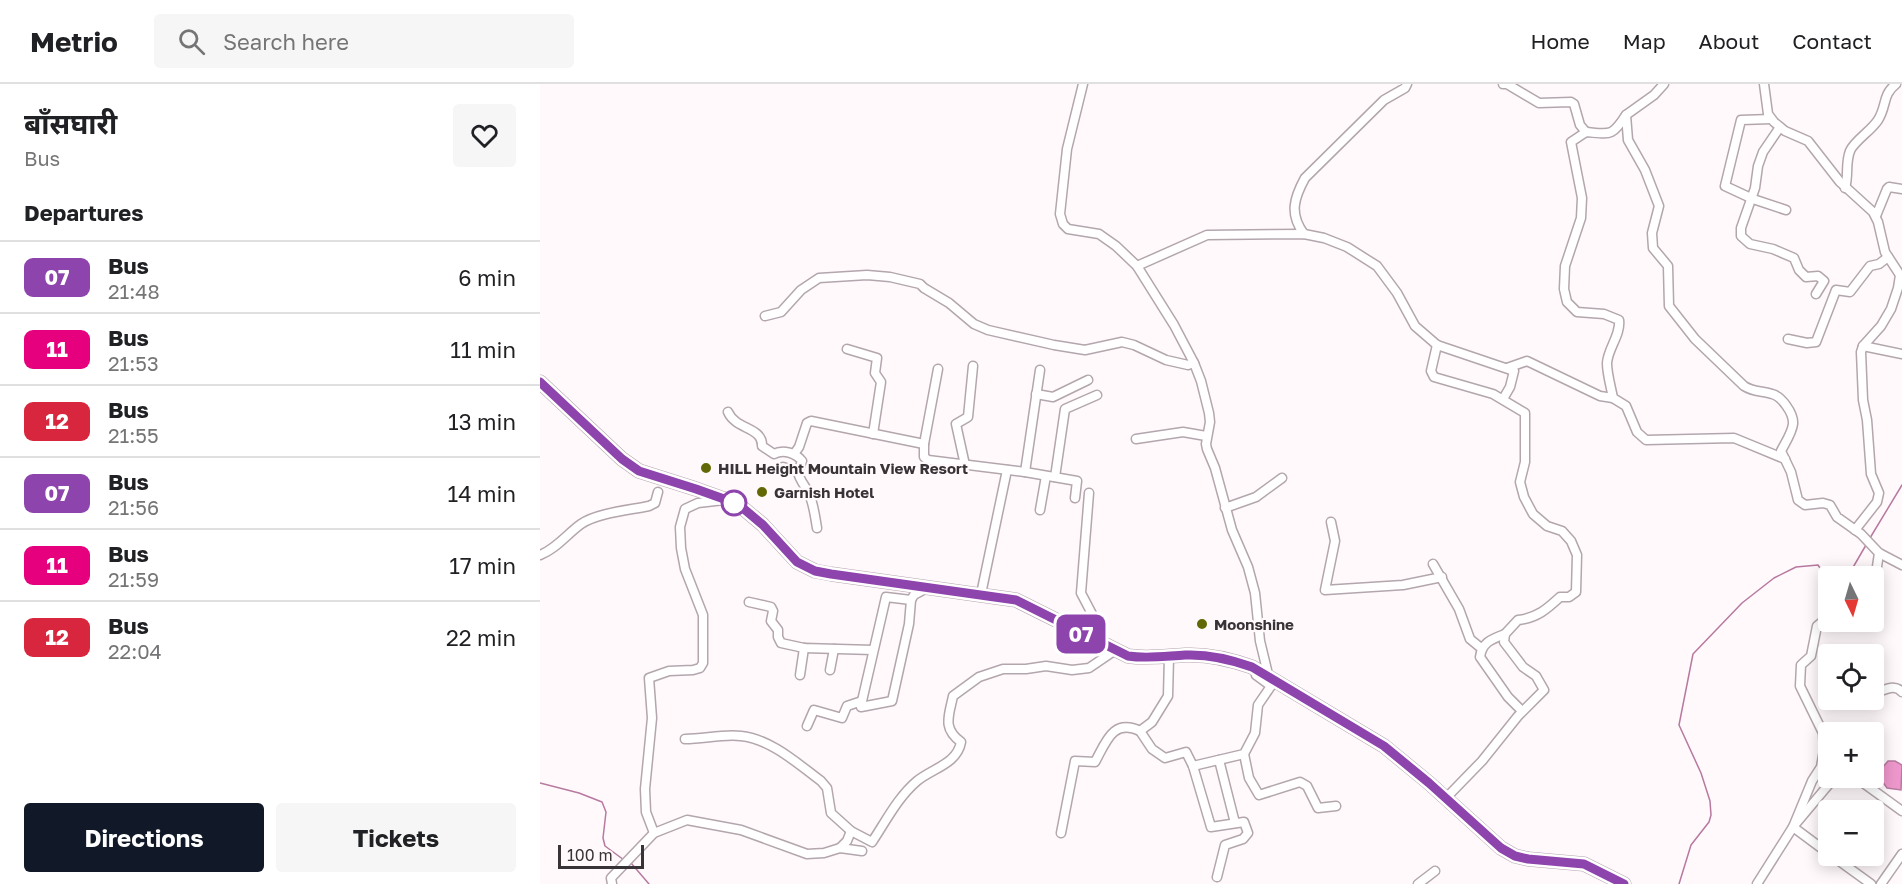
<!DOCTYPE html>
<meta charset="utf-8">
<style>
:root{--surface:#fff;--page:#f6f6f6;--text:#202124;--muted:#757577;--line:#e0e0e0;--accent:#111827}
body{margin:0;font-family:"Golos Text","Noto Sans Devanagari",sans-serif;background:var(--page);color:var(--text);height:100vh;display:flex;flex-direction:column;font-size:22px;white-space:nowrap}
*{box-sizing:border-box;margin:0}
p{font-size:20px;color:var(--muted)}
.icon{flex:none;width:33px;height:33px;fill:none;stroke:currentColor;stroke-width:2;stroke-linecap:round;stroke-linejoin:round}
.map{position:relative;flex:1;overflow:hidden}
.panel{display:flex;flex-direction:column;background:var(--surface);width:540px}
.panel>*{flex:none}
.badge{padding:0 12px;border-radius:9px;font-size:21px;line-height:39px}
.needle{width:39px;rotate:175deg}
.fabs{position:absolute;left:1278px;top:482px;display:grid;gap:12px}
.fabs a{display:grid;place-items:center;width:66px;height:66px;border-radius:6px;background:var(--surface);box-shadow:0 3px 15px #0003;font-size:30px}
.scale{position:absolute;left:18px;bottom:15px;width:86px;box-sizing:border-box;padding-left:6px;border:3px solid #383336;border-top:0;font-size:16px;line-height:21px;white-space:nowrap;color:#383336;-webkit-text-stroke:4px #fff9fc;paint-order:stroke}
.map>.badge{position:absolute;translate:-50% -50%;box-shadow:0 0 0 3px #fff}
h2{padding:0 24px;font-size:22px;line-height:54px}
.round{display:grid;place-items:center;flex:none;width:63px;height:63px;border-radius:6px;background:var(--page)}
.overview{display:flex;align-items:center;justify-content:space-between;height:102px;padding:0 24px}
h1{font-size:28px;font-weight:700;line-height:45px}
.action{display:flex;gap:12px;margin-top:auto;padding:12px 24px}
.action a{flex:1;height:69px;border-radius:6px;background:var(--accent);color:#fff;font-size:24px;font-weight:700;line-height:69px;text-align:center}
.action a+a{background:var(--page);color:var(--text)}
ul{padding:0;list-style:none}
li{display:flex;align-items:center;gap:18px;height:72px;padding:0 24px;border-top:2px solid var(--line)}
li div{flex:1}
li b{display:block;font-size:22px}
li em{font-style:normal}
li .badge{min-width:66px;font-weight:700;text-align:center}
header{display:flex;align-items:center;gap:36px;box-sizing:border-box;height:84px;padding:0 30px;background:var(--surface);border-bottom:2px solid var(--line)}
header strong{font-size:28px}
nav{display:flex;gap:33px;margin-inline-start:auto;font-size:21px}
.search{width:420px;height:54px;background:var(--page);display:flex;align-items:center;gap:15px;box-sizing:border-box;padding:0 21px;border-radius:6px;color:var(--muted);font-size:22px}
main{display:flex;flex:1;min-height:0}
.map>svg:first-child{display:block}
.water{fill:#ee97cc;stroke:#b7799f;stroke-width:1.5}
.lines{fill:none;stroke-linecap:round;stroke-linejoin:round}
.stream{stroke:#b7799f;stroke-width:1.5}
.minor-casing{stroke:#b3a6ad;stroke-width:11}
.highway-casing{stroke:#b3a6ad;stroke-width:15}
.minor{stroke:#fff;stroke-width:8}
.highway{stroke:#fff;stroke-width:12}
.line-casing{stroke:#fff;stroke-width:14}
.line{stroke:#8e44ad;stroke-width:9}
.poi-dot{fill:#636807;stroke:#fff9fc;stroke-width:2}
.stop-dot{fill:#fff;stroke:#8e44ad;stroke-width:3}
.labels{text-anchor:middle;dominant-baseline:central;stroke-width:4.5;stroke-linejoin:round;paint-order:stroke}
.poi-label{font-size:15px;font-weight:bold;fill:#383336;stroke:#fff9fc;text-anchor:start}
</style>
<header>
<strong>Metrio</strong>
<div class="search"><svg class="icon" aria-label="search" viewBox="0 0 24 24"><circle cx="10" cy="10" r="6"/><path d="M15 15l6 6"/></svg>Search here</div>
<nav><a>Home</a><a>Map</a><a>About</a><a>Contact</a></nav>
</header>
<main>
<section class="panel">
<div class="overview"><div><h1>बाँसघारी</h1><p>Bus</p></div><a class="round"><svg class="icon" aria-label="heart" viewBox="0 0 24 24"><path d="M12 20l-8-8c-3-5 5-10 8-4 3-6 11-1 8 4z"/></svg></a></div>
<h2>Departures</h2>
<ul>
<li><span class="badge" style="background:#8e44ad;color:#fff">07</span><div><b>Bus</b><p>21:48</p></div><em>6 min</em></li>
<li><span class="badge" style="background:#e6007e;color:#fff">11</span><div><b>Bus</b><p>21:53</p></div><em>11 min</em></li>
<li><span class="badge" style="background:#d7263d;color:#fff">12</span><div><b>Bus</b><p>21:55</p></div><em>13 min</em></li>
<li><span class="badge" style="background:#8e44ad;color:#fff">07</span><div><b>Bus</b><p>21:56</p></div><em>14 min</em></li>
<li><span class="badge" style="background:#e6007e;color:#fff">11</span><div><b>Bus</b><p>21:59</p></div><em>17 min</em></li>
<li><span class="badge" style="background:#d7263d;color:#fff">12</span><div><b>Bus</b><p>22:04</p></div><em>22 min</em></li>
</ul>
<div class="action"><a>Directions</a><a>Tickets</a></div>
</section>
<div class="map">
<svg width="1362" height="800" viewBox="0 0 1362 800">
<rect width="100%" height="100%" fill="#fff9fc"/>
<!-- water -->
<polygon class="water" points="1348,677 1355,677 1362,681 1361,706 1347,704 1337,690"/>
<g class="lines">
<!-- stream -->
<g class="stream">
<polyline points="1330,454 1362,401"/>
<polyline points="1308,492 1326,461"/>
<polyline points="0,699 39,709 62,718 66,728 63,754 65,762 84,776"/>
<polyline points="91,779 109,800"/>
<polyline points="1139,800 1151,761 1169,738 1171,731 1170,717 1161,689 1139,641 1153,570 1202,519 1234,494 1256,483 1278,481 1288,496"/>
</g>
<defs>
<g id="minor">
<polyline points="543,0 527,65 520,130 523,140 528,145 559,150 576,162 597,182 634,241 654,279 661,297 669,329 670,338 666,360 667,365 675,384 692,446 708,483 715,509 720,557 727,586 726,590"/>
<polyline points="963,0 967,0 999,19 1031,18 1034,20 1040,41 1046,48"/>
<path d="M1124,0L1114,11L1086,31L1088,56L1105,86L1119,122L1112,149L1113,164L1128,182L1129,222L1155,255L1204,302C1215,309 1221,306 1232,310C1241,312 1254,329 1253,340C1252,349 1245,359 1241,367L1251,388L1258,416L1265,421L1283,419L1290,421L1297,433L1321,450L1339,469L1362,481"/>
<polyline points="1224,0 1228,30 1234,38 1245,47 1268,57 1300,98 1333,128 1338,138 1345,168 1360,191 1358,204 1351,225 1341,242 1323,262 1321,268 1323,316 1327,336 1331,390 1339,409 1337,418 1315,446"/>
<path d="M1086,31C1072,53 1070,50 1046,48L1031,58L1042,114L1041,134L1025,182L1024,205L1027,218L1037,228L1064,230L1079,236C1081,251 1068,264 1067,279C1067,290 1071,303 1073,314L1086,322L1097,348L1106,356L1194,354L1245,375"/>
<polyline points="1231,35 1201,36 1185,102 1213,115 1246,126"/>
<polyline points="1240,43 1223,68 1218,82 1215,104 1201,144 1201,152 1210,160 1233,165 1254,174 1259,186 1266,193 1278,192 1284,197 1276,210"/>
<path d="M1305,104C1309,91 1305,80 1310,67C1314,57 1331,47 1338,36C1347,22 1342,11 1356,0"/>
<polyline points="1336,132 1347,105 1349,103 1362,105"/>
<path d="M764,150C749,130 754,114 765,94L844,16L865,4L867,0"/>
<polyline points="597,182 667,151 764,150 784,154 807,163 837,182 857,209 875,242 897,261 974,287 970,303 963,315"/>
<polyline points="225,232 241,228 261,206 279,194 327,191 350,193 380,200 384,204 409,219 434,240 448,246 514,261 545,266 582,258 594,261 626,276 648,281 654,279"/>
<polyline points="1248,255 1267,259 1276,258 1296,206 1310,208 1330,182 1339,180 1348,173"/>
<path d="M897,261L891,287L894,293L953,310L985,329V378L980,398L984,413L993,430L1007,442L1022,447L1031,457L1037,471L1036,508L1029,513H1020C1007,525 997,534 978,536L965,550L964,558L983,583L996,592L1004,606L978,632L942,677L906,714"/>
<polyline points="1323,262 1362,270"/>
<polyline points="307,265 337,274 335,289 341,298 333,350"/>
<polyline points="967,284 987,277 1060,312 1073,314"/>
<polyline points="496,310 513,313 548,296"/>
<path d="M188,328C196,346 223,343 222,362L234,370C243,365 256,369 262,377L258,388"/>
<polyline points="596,355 643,348 666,352"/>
<polyline points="384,360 384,373 388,376 485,388 537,397 535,414"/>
<polyline points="254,370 259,363 267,339 271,337 384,360 398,285"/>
<polyline points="425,381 416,340 428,333 433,282"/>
<path d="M243,383L258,388C260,398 266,402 269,410C274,421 275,433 277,444"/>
<polyline points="485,388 500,286"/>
<polyline points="515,393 525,325 557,311"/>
<polyline points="549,409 541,509 552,530 554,556"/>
<polyline points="685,424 716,413 742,394"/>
<polyline points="500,426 506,392"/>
<polyline points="791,438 795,457 785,506 863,501 902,493"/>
<path d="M0,471C16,465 27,450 41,440C57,429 90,426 109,422L115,419L118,408"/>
<polyline points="893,480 919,525 930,555 941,564"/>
<polyline points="1334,503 1339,469"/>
<polyline points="441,510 467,386"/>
<polyline points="209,518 231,523 233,527 231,537 238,546 238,553 241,559 264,564 333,566"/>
<polyline points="1288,533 1277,542 1271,572 1261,581 1260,602 1283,649 1284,666 1281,683 1272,697 1253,743 1288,769"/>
<path d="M965,550C952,555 942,558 940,573L968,613L982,627"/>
<polyline points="290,586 294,565"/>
<polyline points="260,591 264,564"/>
<path d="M1334,609C1344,607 1354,599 1362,608"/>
<polyline points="322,617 346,513 371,516 374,511 387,504"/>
<polyline points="267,642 274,626 302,634 307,622 322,617 321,623 352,617 369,540 371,516"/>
<polyline points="600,647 612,665 625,674 646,668 653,682 671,743 704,738 708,749 703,755 685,761 677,793"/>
<path d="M145,655C164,655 182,650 201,652C231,655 258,680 281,697L287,704L291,729L311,747"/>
<polyline points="704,670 709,694 719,711 760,698 767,702 778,724 796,722"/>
<polyline points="679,676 695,739"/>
<polyline points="653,682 704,670 715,649 718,621 731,602 716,591 717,586"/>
<polyline points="1315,693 1362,727"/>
<polyline points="114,749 147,736 201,746 267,770 284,769 300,764 322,767"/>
<path d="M521,749L535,677L555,678C566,658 573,634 600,647L612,638L628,612L629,573"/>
<path d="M300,764L307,757L311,747L332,758C346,737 358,713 377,697C393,684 417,680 421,658C402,644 409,632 413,612L439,593L463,585H486L506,582L532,586L549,584L574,567"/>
<polyline points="1291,771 1331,800"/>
<polyline points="72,800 71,794 114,749 106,728 105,705 112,634 109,594 129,587 153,586 160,584 163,579 163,531 145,485 141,464 140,443 145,425 158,419 184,416"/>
<polyline points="878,800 895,787"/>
<polyline points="1217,800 1253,743 1295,693"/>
<polyline points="1341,800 1362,770"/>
</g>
<path id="highway" d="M0,298L82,375L99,387L156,405L198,420L223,441L257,478L275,487L291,490L476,516L588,572C608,575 626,572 645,571C668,570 690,575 712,583L844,662L889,699L961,764L975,772L988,775L1044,780L1084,800"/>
</defs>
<!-- minor casing -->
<use href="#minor" class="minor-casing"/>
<!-- highway casing -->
<use href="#highway" class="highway-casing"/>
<!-- minor -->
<use href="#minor" class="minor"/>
<!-- highway -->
<use href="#highway" class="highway"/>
</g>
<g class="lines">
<defs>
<path id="line" d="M0,298L82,375L99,387L156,405L198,420L223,441L257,478L275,487L291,490L476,516L588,572C608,575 626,572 645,571C668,570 690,575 712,583L844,662L889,699L961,764L975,772L988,775L1044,780L1084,800"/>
</defs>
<!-- line casing -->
<use href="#line" class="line-casing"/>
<!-- line -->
<use href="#line" class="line"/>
</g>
<!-- markers -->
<g class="poi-dot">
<circle cx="166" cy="384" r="6"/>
<circle cx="222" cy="408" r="6"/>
<circle cx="662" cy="540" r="6"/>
</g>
<circle class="stop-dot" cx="194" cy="419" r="12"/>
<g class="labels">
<!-- poi labels -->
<g class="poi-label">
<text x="178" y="384">HILL Height Mountain View Resort</text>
<text x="234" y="408">Garnish Hotel</text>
<text x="674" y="540">Moonshine</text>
</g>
</g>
</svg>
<div class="fabs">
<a><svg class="needle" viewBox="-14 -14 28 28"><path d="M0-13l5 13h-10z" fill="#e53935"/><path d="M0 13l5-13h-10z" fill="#757577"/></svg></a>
<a><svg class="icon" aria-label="locate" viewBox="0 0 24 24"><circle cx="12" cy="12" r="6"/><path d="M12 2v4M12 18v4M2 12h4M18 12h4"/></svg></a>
<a>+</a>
<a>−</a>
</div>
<div class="scale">100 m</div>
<b class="badge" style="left:541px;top:550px;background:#8e44ad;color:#fff">07</b>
</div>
</main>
